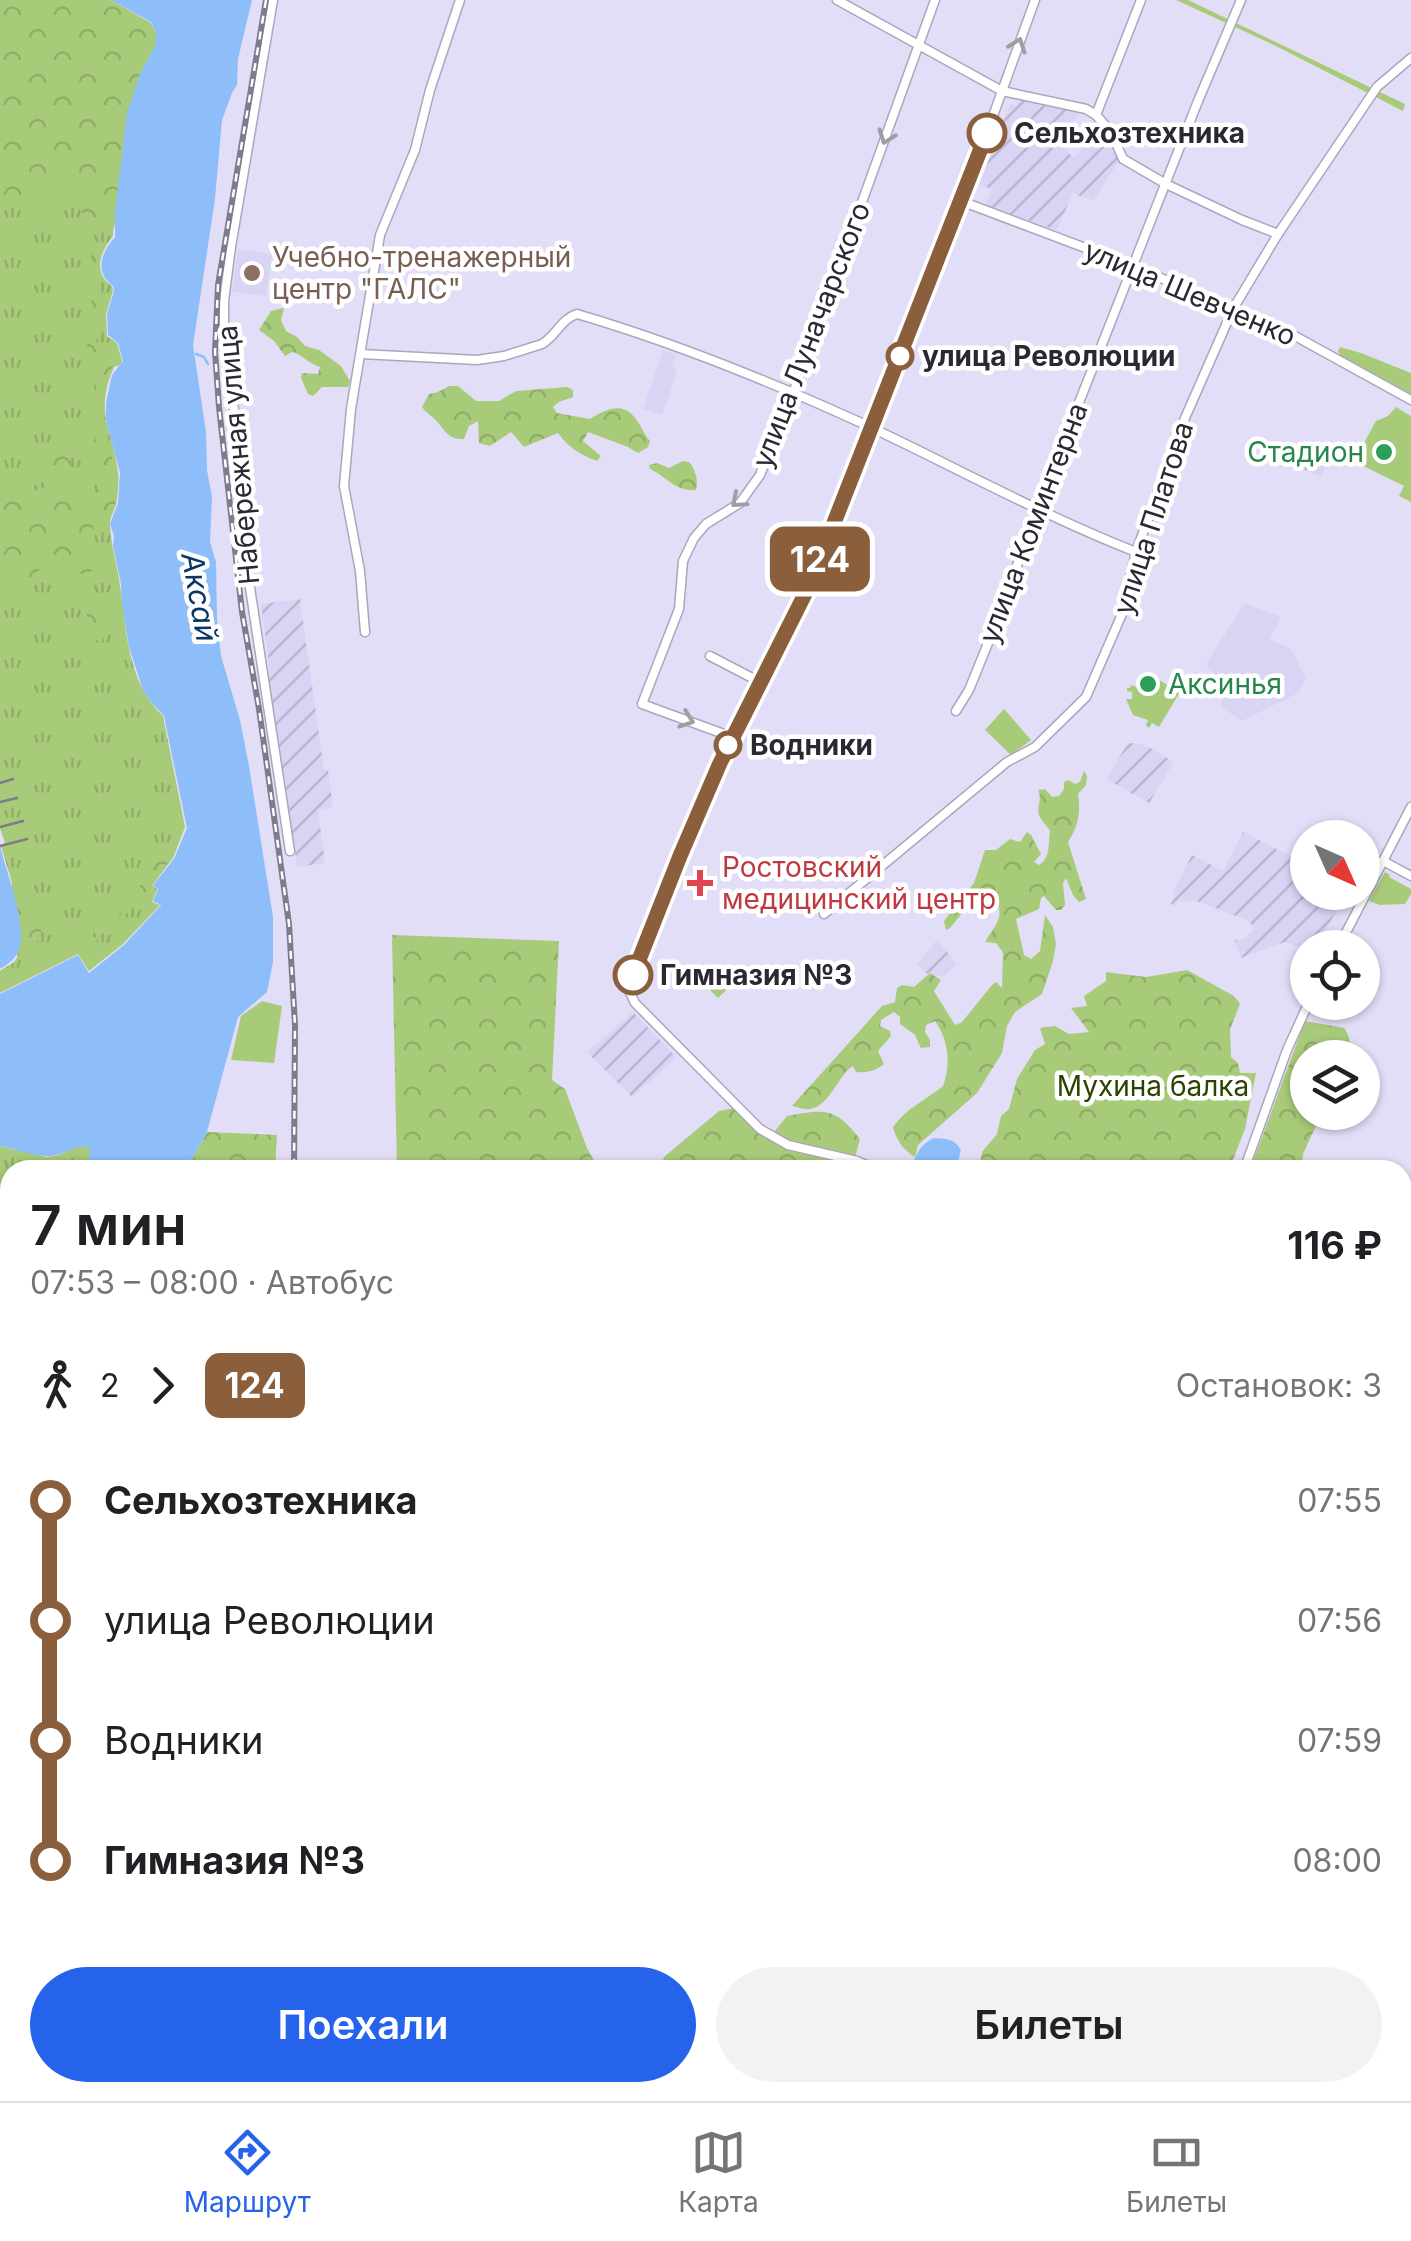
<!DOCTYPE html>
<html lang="ru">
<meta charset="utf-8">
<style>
:root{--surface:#fff;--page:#f2f2f2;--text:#202124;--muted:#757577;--line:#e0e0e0;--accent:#2563eb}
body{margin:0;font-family:Inter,sans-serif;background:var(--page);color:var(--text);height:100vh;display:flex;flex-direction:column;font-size:38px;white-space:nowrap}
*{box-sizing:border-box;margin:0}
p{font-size:32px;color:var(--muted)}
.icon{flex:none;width:55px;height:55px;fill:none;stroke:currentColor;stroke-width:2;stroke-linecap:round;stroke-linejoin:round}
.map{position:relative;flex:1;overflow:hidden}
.details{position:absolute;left:0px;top:1160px;width:1412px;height:942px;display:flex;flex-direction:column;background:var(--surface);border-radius:30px 30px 0 0;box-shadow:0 2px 8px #0004}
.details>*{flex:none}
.badge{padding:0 20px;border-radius:15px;font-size:35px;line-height:65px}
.needle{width:65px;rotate:135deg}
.fabs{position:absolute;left:1290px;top:820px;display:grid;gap:20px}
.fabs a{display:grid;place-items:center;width:90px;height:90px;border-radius:50%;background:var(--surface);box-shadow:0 2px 8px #0004;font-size:50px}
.map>.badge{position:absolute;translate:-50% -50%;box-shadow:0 0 0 5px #fff}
.legs{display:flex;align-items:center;gap:15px;height:110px;padding:0 30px;font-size:32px}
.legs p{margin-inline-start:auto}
.overview{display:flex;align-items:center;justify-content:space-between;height:170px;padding:0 30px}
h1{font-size:55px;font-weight:600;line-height:75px}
.action{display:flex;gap:20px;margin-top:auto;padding:20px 30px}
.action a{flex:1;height:115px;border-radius:60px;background:var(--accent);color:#fff;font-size:40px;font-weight:600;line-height:115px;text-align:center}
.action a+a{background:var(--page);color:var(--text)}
ul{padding:0 30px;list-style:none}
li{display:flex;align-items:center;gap:35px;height:120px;font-size:38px}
li i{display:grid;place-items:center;width:15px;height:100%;margin:0 12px;background:currentColor}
li i::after{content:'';width:25px;height:25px;margin:-12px;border:8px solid;border-radius:50%;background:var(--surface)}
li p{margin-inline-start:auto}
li:first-child i{background:linear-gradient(#0000 50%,currentColor 0)}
li:last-child i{background:linear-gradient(currentColor 50%,#0000 0)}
.tabs{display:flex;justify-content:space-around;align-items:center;height:140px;border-top:2px solid var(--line);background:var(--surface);font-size:28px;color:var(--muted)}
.tabs a{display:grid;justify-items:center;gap:5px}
.tabs .active{color:var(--accent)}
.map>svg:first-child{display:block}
.built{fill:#d9d4f4}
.industrial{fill:url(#industrial-furrows)}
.grass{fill:url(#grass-tufts)}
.forest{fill:url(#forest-crowns)}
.cemetery{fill:url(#cemetery-stones)}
.green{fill:#a8cb79}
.water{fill:#8dbef9}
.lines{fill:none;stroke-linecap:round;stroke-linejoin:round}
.stream{stroke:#8dbef9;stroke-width:2.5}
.canal{stroke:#8dbef9;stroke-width:5}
.river{stroke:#8dbef9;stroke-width:8}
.secondary-casing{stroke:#aaa6bd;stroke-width:11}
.secondary{stroke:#fff;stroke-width:8}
.tram{stroke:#7e7b8c;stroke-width:2.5}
.rail-casing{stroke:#7e7b8c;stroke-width:6}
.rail{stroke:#fff;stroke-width:2.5;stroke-dasharray:8;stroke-linecap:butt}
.oneway{stroke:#9f9ea3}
.line-1-casing{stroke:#fff;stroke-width:22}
.line-1{stroke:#8b5e3c;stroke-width:15}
.stop-1-dot{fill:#fff;stroke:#8b5e3c;stroke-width:5}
.education-dot{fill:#8d6e63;stroke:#fff;stroke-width:4}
.leisure-dot{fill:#2e9e5b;stroke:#fff;stroke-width:4}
.health-dot{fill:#e0444e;stroke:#fff;stroke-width:4}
.labels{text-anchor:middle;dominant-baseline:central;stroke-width:9;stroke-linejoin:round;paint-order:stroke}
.stop-label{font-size:28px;font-weight:bold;fill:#2a2832;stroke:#fff;text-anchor:start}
.education-label{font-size:28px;fill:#785e54;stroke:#fff;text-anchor:start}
.street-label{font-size:28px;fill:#2a2832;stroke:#fff}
.leisure-label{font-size:28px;fill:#27864d;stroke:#fff;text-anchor:end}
.health-label{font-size:28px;fill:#be3a42;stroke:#fff;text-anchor:start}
.park-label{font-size:28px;fill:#2d4300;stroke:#fff}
.water-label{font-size:30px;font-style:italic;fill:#0b3664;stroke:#fff}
</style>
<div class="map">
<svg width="1411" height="2101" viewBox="0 0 1411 2101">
<defs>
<pattern id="industrial-furrows" width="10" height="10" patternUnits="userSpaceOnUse" patternTransform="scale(2.5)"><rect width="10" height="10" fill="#d9d4f4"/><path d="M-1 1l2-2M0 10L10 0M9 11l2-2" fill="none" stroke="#bab6d2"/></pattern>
<pattern id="grass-tufts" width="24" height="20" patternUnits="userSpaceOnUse" patternTransform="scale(2.5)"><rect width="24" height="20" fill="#a8cb79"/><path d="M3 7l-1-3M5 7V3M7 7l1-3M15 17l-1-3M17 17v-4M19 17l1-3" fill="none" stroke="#91ae69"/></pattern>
<pattern id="forest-crowns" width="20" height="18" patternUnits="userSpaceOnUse" patternTransform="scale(2.5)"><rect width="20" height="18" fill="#a8cb79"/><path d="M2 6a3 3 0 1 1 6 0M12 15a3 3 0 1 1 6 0" fill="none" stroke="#91ae69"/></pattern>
<pattern id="cemetery-stones" width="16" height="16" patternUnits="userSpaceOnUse" patternTransform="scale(2.5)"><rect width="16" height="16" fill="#a8cb79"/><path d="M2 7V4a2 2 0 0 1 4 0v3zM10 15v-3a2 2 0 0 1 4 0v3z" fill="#91ae69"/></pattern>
</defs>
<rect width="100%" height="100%" fill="#e3def7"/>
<!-- built -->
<g class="built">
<polygon points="238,249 272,254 266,296 232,292"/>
<polygon points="663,350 676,354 672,366 677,372 662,415 643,409"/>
<polygon points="1245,603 1281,617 1270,639 1291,649 1306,679 1298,693 1242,721 1221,707 1222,683 1206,664"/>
</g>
<!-- industrial -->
<g class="industrial">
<polygon points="1020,98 1080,114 1058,142 1074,158 1100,128 1119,161 1093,201 1073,193 1057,230 985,206 992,189 979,185 1010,104 1017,106"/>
<polygon points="1311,442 1331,451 1321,477 1300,468"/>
<polygon points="300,599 324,770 328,770 333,807 318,810 325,863 297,867 289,808 284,808 263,672 270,670 261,604"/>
<polygon points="1128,743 1143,744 1174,762 1149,803 1106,779"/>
<polygon points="1243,832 1296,859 1294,871 1307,878 1308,892 1337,893 1344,896 1317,947 1308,948 1307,950 1285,942 1241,958 1234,940 1244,939 1255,928 1247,920 1194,900 1184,902 1178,900 1175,906 1171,904 1175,894 1173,892 1192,855 1223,871"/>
<polygon points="937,940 957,964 943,977 925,973 917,964"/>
<polygon points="633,1012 675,1056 675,1059 632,1097 587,1052"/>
</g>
<!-- grass -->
<g class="grass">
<path d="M0,0L139,73L126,113L114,213L113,236C99,253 93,273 112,286L113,291L106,314L107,336L117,343L122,361L120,365L114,367C93,413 114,431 118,473C119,482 118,495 116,504C114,512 109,518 110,526C111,544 116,561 119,579C127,627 125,679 163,716L185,827L173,858L152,885L157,889L152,902L160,905L123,944L89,971L78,954L0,993V971C1,970 13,963 14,962C35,938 8,874 1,845L5,843L0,828Z"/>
<polygon points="79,1145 89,1147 89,1170 10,1170 10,1415 0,1391 0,1146 47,1157 59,1155"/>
<polygon points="0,1407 10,1431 10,2092 289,2092 293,2101 0,2101"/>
<polygon points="299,2093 400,2093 403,2101 303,2101"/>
</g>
<!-- forest -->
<g class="forest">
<path d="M0,0H111L151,23L156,33V44L140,74L121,176L114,229C79,218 82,214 67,182L57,183L47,196L0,212Z"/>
<path d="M97,241L100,249L98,265L102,304L96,344L113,353L117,360C93,394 108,431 114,468C117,482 116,495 115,508L102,518L99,507V462L94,443L97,366L89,354L85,334L91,310V251Z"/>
<path d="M284,308L281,320L286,331L297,337L305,346L319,350L341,366L350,381L348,387H322L313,396L308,394L301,378L302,373L318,374L320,367C308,364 304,355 292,352L285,356L274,341L259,330L271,311Z"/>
<path d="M449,386H458L476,401H499L516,391L567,387L573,390V397L559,402L553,407L557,413L590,419C611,406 627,401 641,427C644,432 646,437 650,441L648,447L638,453L628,447L588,432L583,441L601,456L597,461C579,454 569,448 558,433L524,447L511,432L490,446L479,443L478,421L469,426L464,439C451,440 446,433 439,424C434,417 426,413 422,407L429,394L438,392Z"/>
<path d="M25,446H46L71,453V480L80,487C91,515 103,548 89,577L57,564L41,568L29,580L0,587V500L44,488L52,482L53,474L46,470L29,475C21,471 19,460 19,452Z"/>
<path d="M683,461L689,462C695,468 699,482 696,490C676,492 667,477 650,469L649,465L657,463L669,468Z"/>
<path d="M98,592L100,619L105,635L101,642L90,637C85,623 84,601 98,592Z"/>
<path d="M1084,771L1087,776L1086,785L1078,794C1081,812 1078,827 1068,842L1086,899L1079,902L1073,895L1066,878L1063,883L1065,905L1061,910H1056L1044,896L1041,898L1039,909L1016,919L1024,955L1031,959L1040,951L1045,915L1053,927L1056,944L1053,961L1042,994L1015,1012L1007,1026L1002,1053L977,1093L918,1145L915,1157C904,1151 896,1140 893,1127C905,1109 926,1100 943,1086C951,1065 949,1040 935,1021L926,1025L925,1032L930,1040V1047L921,1048L915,1035L900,1024V1017L894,1012L881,1020L880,1026L890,1031L891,1036L878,1051L884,1064C876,1071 866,1073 856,1072L853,1066C839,1074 829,1107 810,1109C804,1110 798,1107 792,1106L882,1006L895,1002L897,988L902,985L914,987L930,973L941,980L934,991L955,1025L962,1022L992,985L996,982L1002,988L1003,952L996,943L985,942C991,930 1004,920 998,905L982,899L963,912L950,928L946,930L944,921L974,883L985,850H996L1010,839L1020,842L1027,832L1031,835L1041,854L1034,862L1039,865C1051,858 1048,844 1050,831C1047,826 1041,820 1039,815C1036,806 1043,801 1038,790L1045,789L1052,797L1059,796L1064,789V782L1068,780L1075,784L1080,782Z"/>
<path d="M175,838L179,840C170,871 124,920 97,938V946L92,948L86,941C96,927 113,922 124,909C131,901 140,889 142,880C145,868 146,859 153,848L166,845Z"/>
<path d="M129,875L132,877L133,886L118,890L121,895L125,897C119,903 116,905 108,903L102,906L104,915H101L94,902L112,894L122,879Z"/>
<path d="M16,884L36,899V909L28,905V910L34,925L41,928V933L37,935L39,938L36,943L26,945L25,953L17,956C22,929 18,912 10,885Z"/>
<polygon points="392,935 559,941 552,1080 565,1089 587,1148 599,1170 397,1170"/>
<polygon points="1187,970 1234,996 1240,1004 1230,1029 1231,1057 1238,1063 1240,1073 1256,1073 1245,1129 1229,1170 979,1170 982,1152 997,1134 1001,1116 1009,1109 1017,1079 1035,1050 1045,1044 1040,1028 1055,1026 1069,1034 1089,1032 1071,1008 1087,1006 1084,996 1106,981 1106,972 1146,977"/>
<path d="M1305,1021L1344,1028C1352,1039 1350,1045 1346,1057L1308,1058V1112L1322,1113L1303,1154L1302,1170H1250Z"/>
<path d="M734,1108L770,1137L787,1116C825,1109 835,1107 860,1139L853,1165L861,1170H716L697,1164L686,1170H666L662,1162L665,1156L719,1111Z"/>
<polygon points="207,1132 277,1135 275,1170 186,1170"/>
<polygon points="1344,2092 1387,2093 1395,2101 1341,2101 1346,2096"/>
</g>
<!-- cemetery -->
<polygon class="cemetery" points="1344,2093 1347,2096 1341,2101 986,2101 985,2093"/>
<!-- green -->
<g class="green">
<polygon points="1176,0 1188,0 1405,104 1403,111 1274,45"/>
<polygon points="1340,347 1361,353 1411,373 1411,394 1341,356 1338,351"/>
<polygon points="1396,407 1411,416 1411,502 1399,496 1404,486 1353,461 1360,441 1364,443 1376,421 1388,416"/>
<polygon points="1148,673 1158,679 1149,694 1139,688 1138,690 1150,696 1159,680 1180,692 1159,727 1152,723 1149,728 1146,725 1148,720 1133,715 1126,699 1132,699 1132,692 1127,691 1127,688 1130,688 1131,685 1139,688"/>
<polygon points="1004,709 1031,740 1011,755 985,730"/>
<polygon points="1385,872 1390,875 1389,877 1411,889 1411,894 1405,904 1380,905 1369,901"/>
<polygon points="730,967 739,977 718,998 708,988"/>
<polygon points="262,1001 282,1006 274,1063 231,1060 241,1016"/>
</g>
<!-- water -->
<g class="water">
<path d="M111,0H252L238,59L237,85L232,93L222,120L215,199L193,345L206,432L207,470L212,497L210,542L216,562L217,619L221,656L240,720L249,766L273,917V962L267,992L238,1017L207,1132L186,1170H89V1147C73,1144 65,1156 49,1156C34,1156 16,1149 0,1146V994L78,955L89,973L124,945L161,905L153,901L158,889L153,885L174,859L187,828L164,716L151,702L143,690L129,647L122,604L121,584L113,546L114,536L110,524L118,503L120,473L106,420V403L112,375L123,361L118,343L108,335L107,314L114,291L113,286C94,272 101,253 115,237V213L127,113L140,74L156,44V33L151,22Z"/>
<path d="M0,846C6,871 26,922 20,945C18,957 10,963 0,969Z"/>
<path d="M934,1138C946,1139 954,1138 961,1150L956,1170H911C916,1155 919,1145 934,1138Z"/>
</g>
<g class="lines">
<!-- stream -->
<g class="stream">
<polyline points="196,354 204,357 208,364"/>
<polyline points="0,1458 6,1456"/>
<polyline points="0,1536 10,1532"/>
<polyline points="0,1613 10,1609"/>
<polyline points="0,1693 10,1690"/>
<polyline points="0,1771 10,1767"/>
<polyline points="0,1852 10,1848"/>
<polyline points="0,1930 10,1926"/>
<polyline points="0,2006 10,2002"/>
<polyline points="0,2088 10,2084"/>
<polyline points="159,2101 181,2092"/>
</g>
<!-- canal -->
<g class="canal">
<polyline points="0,1427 10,1450"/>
<polyline points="0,1815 10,1810"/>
<polyline points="280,2092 283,2101"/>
</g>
<!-- river -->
<polyline class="river" points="407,2092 409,2101"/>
<defs>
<g id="secondary">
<polyline points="273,0 231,247 224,301 224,329 244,491 244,529 249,581 290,851"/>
<polyline points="837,0 1002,91 1086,109 1096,115 1111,132 1123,159 1166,184 1242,220 1278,234"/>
<polyline points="1096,115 1141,0"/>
<polyline points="961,201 1133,266 1295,336 1411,400"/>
<path d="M361,354L477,360L504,356L542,344C556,336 561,319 577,314C676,343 774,383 868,426C957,468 1044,516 1136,552"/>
<polyline points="365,632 360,571 344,486 351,409 380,235 415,150 430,90 460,0"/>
<polyline points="710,656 760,682"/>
<polyline points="956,711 969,690 1001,611 1037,509 1198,101 1241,0"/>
<polyline points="732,737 642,704 679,609 683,561 694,538 706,524 740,503 760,475 793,393 935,0"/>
<polyline points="1383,861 1411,876"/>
<polyline points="824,914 1007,762 1035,747 1086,697 1122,614 1136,552 1185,418 1233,309 1278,234 1377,87 1411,58"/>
<polyline points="1338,948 1411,807"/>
<polyline points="878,1170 857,1161 788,1145 760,1129 635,1003 628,988 680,856 720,763 811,583 964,196 1035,0"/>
<polyline points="1244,1170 1287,1050 1309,1002"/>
<polyline points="952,2092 953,2101"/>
</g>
</defs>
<!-- secondary casing -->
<use href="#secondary" class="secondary-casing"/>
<!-- secondary -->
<use href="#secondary" class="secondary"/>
<!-- tram -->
<g class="tram">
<polyline points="0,783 13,779"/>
<polyline points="0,802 17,798"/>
<polyline points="0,827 23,821"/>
<polyline points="0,846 27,839"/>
</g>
<defs>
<g id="rail">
<polyline points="266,0 218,285 215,352 219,407 242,612 259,709 289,924 295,1025 294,1170"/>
<polyline points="430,2092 432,2101"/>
</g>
</defs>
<!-- rail casing -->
<use href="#rail" class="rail-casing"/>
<!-- rail -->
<use href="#rail" class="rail"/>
</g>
<!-- one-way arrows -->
<defs><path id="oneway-chevron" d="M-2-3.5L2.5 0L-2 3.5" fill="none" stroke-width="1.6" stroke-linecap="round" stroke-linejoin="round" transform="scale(2.5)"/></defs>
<g class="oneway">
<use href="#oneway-chevron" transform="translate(1018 45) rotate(-70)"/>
<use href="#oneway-chevron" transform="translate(886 137) rotate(110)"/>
<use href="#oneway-chevron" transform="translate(738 501) rotate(139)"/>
<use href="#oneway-chevron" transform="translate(687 720) rotate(20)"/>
</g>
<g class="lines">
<defs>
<polyline id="line-1" points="633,975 680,856 720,763 810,584 987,133"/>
</defs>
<!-- line-1 casing -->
<use href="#line-1" class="line-1-casing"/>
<!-- line-1 -->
<use href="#line-1" class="line-1"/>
</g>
<!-- markers -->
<g class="stop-1-dot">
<circle cx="987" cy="133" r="18"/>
<circle cx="900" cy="356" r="12"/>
<circle cx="728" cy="745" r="12"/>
<circle cx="633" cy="975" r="18"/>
</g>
<circle class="education-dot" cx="252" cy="273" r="10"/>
<g class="leisure-dot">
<circle cx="1384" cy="452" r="10"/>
<circle cx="1148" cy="684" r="10"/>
</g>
<path class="health-dot" d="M695 868h10v10h10v10h-10v10h-10v-10h-10v-10h10z"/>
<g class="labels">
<!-- stop labels -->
<g class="stop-label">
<text x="1014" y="133">Сельхозтехника</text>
<text x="922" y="356">улица Революции</text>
<text x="750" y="745">Водники</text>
<text x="660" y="975">Гимназия №3</text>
</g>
<!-- education labels -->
<g class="education-label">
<text x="272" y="257">Учебно-тренажерный<tspan x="272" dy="32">центр "ГАЛС"</tspan></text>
</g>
<!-- street labels -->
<g class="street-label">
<text transform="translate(1190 293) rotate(23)">улица Шевченко</text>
<text transform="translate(811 335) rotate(-69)">улица Луначарского</text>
<text transform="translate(238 455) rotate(-95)">Набережная улица</text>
<text transform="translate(1153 518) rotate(-72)">улица Платова</text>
<text transform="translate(1033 523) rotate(-69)">улица Коминтерна</text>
</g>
<!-- leisure labels -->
<g class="leisure-label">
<text x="1364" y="452">Стадион</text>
<text x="1168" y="684" text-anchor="start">Аксинья</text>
</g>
<!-- health labels -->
<g class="health-label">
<text x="722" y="867">Ростовский<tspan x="722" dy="32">медицинский центр</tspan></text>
</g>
<!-- park labels -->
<g class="park-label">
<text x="1153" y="1086">Мухина балка</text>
</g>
<!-- water labels -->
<g class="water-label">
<text transform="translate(200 597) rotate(80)">Аксай</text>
</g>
</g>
</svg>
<div class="fabs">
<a><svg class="needle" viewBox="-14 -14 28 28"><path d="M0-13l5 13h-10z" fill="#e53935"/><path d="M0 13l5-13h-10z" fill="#757577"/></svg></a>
<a><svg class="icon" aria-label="locate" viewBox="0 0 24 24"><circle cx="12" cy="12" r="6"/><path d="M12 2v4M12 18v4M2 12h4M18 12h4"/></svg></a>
<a><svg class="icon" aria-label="layers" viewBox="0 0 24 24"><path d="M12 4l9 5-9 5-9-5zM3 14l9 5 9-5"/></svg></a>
</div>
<b class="badge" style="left:820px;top:559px;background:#8b5e3c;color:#fff">124</b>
<section class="details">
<div class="overview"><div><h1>7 мин</h1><p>07:53 – 08:00 · Автобус</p></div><b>116 ₽</b></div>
<div class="legs"><svg class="icon" aria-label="walk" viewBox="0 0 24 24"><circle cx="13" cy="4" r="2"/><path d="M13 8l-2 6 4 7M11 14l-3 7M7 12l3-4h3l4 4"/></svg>2<svg class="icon" aria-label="forward" viewBox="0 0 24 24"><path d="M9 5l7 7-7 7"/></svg><b class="badge" style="background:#8b5e3c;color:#fff">124</b><p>Остановок: 3</p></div>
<ul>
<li><i style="color:#8b5e3c"></i><b>Сельхозтехника</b><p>07:55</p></li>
<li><i style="color:#8b5e3c"></i><span>улица Революции</span><p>07:56</p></li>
<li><i style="color:#8b5e3c"></i><span>Водники</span><p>07:59</p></li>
<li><i style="color:#8b5e3c"></i><b>Гимназия №3</b><p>08:00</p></li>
</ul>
<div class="action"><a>Поехали</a><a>Билеты</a></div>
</section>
</div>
<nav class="tabs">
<a class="active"><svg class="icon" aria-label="directions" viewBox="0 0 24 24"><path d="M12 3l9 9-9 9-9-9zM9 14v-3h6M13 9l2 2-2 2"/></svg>Маршрут</a>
<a><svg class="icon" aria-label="map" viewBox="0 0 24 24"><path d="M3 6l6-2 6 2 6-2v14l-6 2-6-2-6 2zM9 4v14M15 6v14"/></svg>Карта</a>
<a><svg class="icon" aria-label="tickets" viewBox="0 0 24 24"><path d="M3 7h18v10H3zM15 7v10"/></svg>Билеты</a>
</nav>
